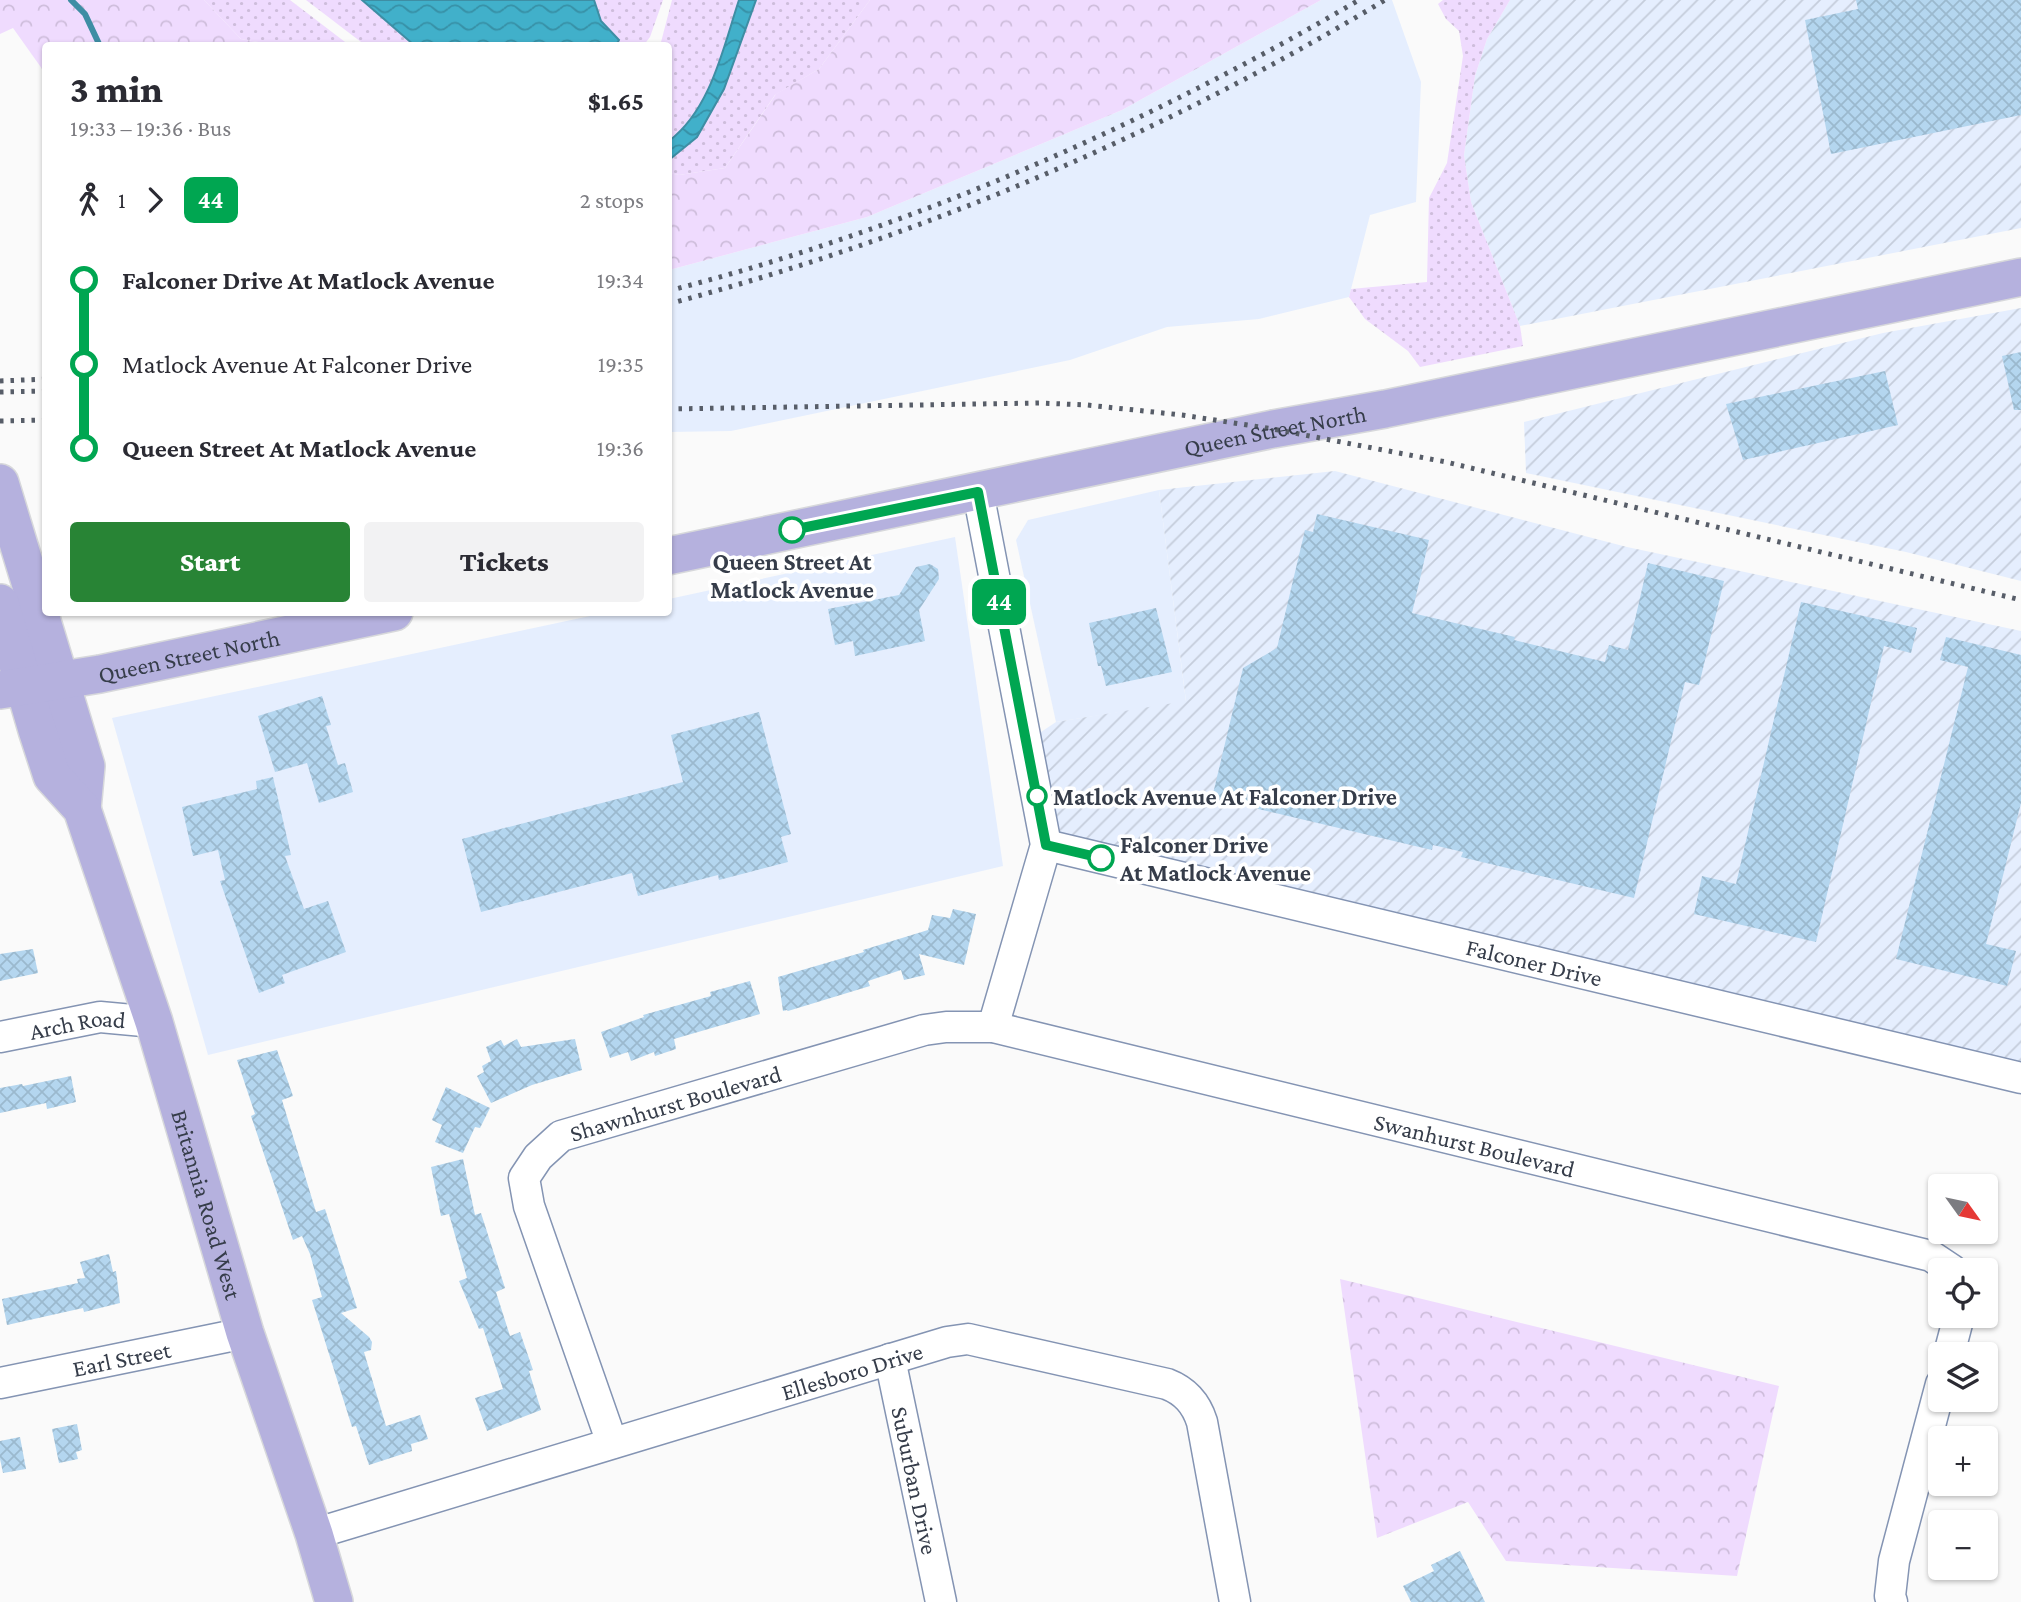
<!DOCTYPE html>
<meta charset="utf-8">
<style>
:root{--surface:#fff;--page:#f2f2f3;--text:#2b2b33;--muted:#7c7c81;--accent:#288435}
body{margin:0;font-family:"Crimson Pro",serif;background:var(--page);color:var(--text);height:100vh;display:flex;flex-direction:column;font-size:26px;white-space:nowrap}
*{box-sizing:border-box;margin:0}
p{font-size:23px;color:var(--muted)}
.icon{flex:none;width:38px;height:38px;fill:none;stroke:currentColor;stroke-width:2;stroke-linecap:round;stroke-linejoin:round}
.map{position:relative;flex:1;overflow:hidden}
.drawer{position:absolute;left:42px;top:42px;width:630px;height:574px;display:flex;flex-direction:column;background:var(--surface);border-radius:7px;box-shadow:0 2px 5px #0004}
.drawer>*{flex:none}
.badge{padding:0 14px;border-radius:10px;font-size:24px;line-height:46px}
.needle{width:46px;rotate:123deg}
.fabs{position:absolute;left:1928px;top:1174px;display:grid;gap:14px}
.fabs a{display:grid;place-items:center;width:70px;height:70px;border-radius:7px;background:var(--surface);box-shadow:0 2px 5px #0004;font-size:35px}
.map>.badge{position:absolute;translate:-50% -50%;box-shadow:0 0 0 4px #fff}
.legs{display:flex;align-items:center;gap:10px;height:77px;padding:0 28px;font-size:23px}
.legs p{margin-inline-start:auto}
.headline{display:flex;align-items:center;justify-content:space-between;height:119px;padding:0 28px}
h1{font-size:38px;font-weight:800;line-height:52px}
.button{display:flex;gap:14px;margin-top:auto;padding:14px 28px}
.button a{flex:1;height:80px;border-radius:7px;background:var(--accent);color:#fff;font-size:28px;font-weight:800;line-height:80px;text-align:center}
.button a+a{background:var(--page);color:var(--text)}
ul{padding:0 28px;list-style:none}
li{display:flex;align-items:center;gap:24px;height:84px;font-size:26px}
li i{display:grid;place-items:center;width:10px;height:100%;margin:0 9px;background:currentColor}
li i::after{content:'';width:18px;height:18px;margin:-9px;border:5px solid;border-radius:50%;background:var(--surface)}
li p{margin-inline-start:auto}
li:first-child i{background:linear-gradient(#0000 50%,currentColor 0)}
li:last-child i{background:linear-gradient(currentColor 50%,#0000 0)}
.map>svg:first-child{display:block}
.built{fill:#e5eefe}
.industrial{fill:url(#industrial-furrows)}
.grass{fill:url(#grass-dots)}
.forest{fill:url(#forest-crowns)}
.water{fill:url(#water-waves);stroke:#3e8ea4;stroke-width:2}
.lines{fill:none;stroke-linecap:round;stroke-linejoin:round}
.stream{stroke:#3e8ea4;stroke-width:6}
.building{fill:url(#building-cross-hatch)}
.minor-casing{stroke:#8494b3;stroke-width:33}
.major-casing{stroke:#d7d8db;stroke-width:40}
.minor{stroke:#fff;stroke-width:30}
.major{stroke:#b5b1de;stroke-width:37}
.rail{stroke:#575d68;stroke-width:5;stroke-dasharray:3.5 7;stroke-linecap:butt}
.line-1-casing{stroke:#fff;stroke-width:16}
.line-1{stroke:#00a651;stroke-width:10}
.stop-1-dot{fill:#fff;stroke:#00a651;stroke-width:3.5}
.labels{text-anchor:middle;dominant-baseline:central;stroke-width:7;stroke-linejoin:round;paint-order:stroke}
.street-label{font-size:24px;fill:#363d4a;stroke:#fff}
.stop-label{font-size:24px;font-weight:bold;fill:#363d4a;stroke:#fff;text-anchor:start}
</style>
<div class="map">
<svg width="2021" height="1602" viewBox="0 0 2021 1602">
<defs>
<pattern id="industrial-furrows" width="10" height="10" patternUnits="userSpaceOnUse" patternTransform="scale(1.75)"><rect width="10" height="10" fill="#e5eefe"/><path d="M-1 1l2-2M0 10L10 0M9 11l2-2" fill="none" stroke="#c5cddb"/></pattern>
<pattern id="grass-dots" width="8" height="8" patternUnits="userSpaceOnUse" patternTransform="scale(1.75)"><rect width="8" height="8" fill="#efdbfe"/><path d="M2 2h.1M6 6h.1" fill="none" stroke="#cebddb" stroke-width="1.8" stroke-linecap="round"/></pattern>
<pattern id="forest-crowns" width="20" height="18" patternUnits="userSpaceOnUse" patternTransform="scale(1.75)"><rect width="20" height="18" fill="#efdbfe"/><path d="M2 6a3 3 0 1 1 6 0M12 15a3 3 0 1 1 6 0" fill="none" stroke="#cebddb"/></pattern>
<pattern id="water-waves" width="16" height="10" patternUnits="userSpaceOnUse" patternTransform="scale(1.75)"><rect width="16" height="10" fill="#41b0ca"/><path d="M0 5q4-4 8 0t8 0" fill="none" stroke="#3790a6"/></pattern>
<pattern id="building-cross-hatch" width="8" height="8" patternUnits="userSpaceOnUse" patternTransform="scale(1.75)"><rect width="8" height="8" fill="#b4d6ef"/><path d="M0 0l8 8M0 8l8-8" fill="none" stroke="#9bb9ce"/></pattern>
</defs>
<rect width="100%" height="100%" fill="#fafafa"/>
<!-- built -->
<g class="built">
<polygon points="1321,0 1392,0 1421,82 1416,202 1370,215 1349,297 1259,319 1167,327 1070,360 731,431 669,432 669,270 867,217 1122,110"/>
<polygon points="1159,490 1186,702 1056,722 1016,540 1028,520"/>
<polygon points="955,537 1003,866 208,1055 112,718 604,613 668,612 669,599"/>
</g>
<!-- industrial -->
<g class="industrial">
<polygon points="1510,0 2021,0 2021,228 1520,326 1471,202 1464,155 1475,76 1487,39"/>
<polygon points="2021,308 2021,581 1906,552 1526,473 1524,422 1883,333"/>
<polygon points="1335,471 1627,547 2021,631 2021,1078 1046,845 1026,742 1056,722 1186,701 1159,490"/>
</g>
<!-- grass -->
<g class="grass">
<polygon points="204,0 290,0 349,45 275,45 241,39"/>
<polygon points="306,0 362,0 414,45 365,45"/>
<polygon points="594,0 663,0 650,37 643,46 616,45 619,40 601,21"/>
<path d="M672,0H739C723,48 711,109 669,141L668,46H660Z"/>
<polygon points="756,0 870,0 819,69 775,95 725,168 679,175 669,173 668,160 697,137 724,89"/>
<polygon points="1443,0 1510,0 1487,39 1475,76 1464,155 1471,202 1520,326 1523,346 1420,367 1408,351 1365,319 1349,297 1351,289 1427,282 1429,198 1447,163 1463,56 1459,31 1446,19 1438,4"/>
</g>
<!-- forest -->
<g class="forest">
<polygon points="0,0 204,0 241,39 275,45 46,46 45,73 13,28 0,34"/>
<polygon points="870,0 1321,0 1122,110 867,217 669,270 669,173 679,175 725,168 776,94 819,69"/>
<polygon points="1340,1279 1779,1386 1737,1576 1506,1561 1468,1502 1377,1538"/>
</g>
<!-- water -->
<g class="water">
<polygon points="362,0 594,0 601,21 619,40 616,46 414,45"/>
<path d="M739,0H756L724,89L697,137L669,160V141C711,109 723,48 739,0Z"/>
</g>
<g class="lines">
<!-- stream -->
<polyline class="stream" points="71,0 85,14 100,46"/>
</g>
<!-- building -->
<g class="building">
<polygon points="1856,0 2021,0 2021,115 1831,154 1805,20 1858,9"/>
<polygon points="2021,352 2021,410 2014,410 2002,356"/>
<polygon points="1885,371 1898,425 1743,460 1726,404"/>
<polygon points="1317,514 1429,540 1412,613 1515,637 1514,640 1605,662 1609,645 1628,650 1648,563 1724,581 1699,685 1685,682 1634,898 1461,857 1463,852 1433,845 1432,850 1212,798 1243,668 1277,648 1305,530 1313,532"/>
<polygon points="930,564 938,569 939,579 919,610 925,641 855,656 853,641 835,645 828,609 899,595 916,567"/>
<polygon points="1801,602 1917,628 1911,653 1884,646 1816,942 1694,914 1702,876 1736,884"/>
<polygon points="1156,608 1172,672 1106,686 1101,666 1098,666 1089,623"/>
<polygon points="1946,637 2021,655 2021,803 1986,944 2016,951 2007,986 1896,959 1968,667 1940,660"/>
<polygon points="322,696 331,725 326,726 338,765 345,763 353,792 319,803 307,763 275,772 258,716"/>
<polygon points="759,712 791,834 781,837 788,862 719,880 718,875 638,896 632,873 481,912 462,839 683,782 671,735"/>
<polygon points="273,777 291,855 285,856 304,909 328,901 346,952 282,975 285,983 259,993 220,881 225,880 218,850 193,856 182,807 257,789 256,781"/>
<polygon points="953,909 976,914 964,965 919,954 925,975 904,980 901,970 868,981 870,986 788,1011 787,1010 783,1011 778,977 864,952 863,950 928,930 932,915 950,918"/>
<polygon points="33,949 38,973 0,981 0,954"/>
<polygon points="750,981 760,1014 674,1039 676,1049 655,1056 654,1052 631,1061 628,1052 610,1058 601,1032 644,1017 643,1015 711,996 710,992"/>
<polygon points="517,1039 521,1047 575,1039 582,1070 532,1085 491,1103 477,1076 484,1072 482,1066 491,1061 486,1047 501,1040 504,1046"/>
<polygon points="277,1050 293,1096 282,1100 316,1212 325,1209 357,1308 341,1313 369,1337 372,1342 371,1350 364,1352 386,1426 420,1415 428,1439 411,1444 412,1451 369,1465 356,1426 352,1427 312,1300 322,1297 310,1254 302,1236 293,1240 251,1116 255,1114 237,1060"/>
<polygon points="71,1076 76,1102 47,1109 46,1103 0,1113 0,1088 22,1084 23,1086"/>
<polygon points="446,1087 490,1108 480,1128 475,1127 463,1153 435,1142 442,1125 432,1120"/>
<polygon points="463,1159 475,1215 481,1213 505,1288 496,1292 510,1336 520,1332 533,1370 529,1371 541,1410 487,1431 475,1398 503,1389 483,1328 479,1329 459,1281 467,1278 449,1214 441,1216 431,1167"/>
<polygon points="109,1254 113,1272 116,1271 120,1303 84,1312 83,1308 7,1325 2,1299 78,1283 77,1279 85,1278 80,1262"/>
<polygon points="77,1424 82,1450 76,1452 78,1459 59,1463 52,1429"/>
<polygon points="20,1437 26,1469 3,1473 0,1459 0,1441"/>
<polygon points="1460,1551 1485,1602 1411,1602 1403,1586 1434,1571 1431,1565"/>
</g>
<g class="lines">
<defs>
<g id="minor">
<polyline points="978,492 1046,845 993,1027"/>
<path id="s1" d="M1046,845L2021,1078"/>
<path id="s2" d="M0,1037L100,1017L154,1022"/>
<polyline points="1949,1354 1959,1316"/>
<path id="s3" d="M890,1359L941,1602"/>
<path id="s4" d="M0,1383L245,1333"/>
<path id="s5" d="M612,1443L529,1206L524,1178L538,1157L561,1136L924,1030L946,1027H993L1931,1256L1952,1270"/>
<path id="s6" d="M314,1534L947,1342L968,1339L1167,1384C1185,1391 1196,1403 1202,1422L1235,1602"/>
<polyline points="1892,1602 1890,1596 1894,1561 1941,1384"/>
</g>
<g id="major">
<polyline points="0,483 86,766 82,809"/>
<path id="s7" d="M668,556L1273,429L1385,409L2021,277"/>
<path id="s8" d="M0,603L37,730L52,776L82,809L154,1022L245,1333L314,1534L334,1602"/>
<path id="s9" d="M0,690L100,674L394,612"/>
</g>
</defs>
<!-- minor casing -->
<use href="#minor" class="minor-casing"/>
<!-- major casing -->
<use href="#major" class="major-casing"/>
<!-- minor -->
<use href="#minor" class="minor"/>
<!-- major -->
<use href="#major" class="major"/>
<!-- rail -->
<g class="rail">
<path d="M668,291C912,228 1142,127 1359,0"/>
<path d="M668,304C921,237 1161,135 1385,0"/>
<polyline points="0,381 46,379"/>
<polyline points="0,392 46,391"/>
<polyline points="668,409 1040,403 1087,405 1182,415 1273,429 1446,462 2021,600"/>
<polyline points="0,421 46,420"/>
</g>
</g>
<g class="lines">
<defs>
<polyline id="line-1" points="792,530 978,492 1046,845 1101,858"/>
</defs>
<!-- line-1 casing -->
<use href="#line-1" class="line-1-casing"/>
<!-- line-1 -->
<use href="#line-1" class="line-1"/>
</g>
<!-- markers -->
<g class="stop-1-dot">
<circle cx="792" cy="530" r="12"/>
<circle cx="1037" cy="796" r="9"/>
<circle cx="1101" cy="858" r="12"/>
</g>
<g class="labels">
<!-- street labels -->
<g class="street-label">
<text stroke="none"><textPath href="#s7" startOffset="620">Queen Street North</textPath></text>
<text stroke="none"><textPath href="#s9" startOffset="192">Queen Street North</textPath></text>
<text stroke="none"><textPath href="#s1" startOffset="502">Falconer Drive</textPath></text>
<text stroke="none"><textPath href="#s2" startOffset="79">Arch Road</textPath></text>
<text stroke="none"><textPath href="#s5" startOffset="455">Shawnhurst Boulevard</textPath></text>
<text stroke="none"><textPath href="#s5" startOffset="1279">Swanhurst Boulevard</textPath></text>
<text stroke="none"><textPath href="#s8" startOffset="640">Britannia Road West</textPath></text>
<text stroke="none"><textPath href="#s4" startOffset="124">Earl Street</textPath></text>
<text stroke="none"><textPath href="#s6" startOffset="562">Ellesboro Drive</textPath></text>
<text stroke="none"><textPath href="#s3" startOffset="124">Suburban Drive</textPath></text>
</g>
<!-- stop labels -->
<g class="stop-label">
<text x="792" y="561" text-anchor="middle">Queen Street At<tspan x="792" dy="28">Matlock Avenue</tspan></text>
<text x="1053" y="796">Matlock Avenue At Falconer Drive</text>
<text x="1120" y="844">Falconer Drive<tspan x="1120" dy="28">At Matlock Avenue</tspan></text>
</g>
</g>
</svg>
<div class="fabs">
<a><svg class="needle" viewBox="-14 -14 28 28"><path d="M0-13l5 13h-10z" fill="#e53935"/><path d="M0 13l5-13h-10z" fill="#7c7c81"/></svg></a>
<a><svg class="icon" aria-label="locate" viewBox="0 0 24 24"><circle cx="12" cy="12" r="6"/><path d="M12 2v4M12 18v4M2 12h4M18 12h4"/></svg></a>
<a><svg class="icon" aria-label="layers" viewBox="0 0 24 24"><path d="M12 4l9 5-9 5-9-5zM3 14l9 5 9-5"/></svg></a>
<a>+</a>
<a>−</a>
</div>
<b class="badge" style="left:999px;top:602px;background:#00a651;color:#fff">44</b>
<section class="drawer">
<div class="headline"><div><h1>3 min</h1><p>19:33 – 19:36 · Bus</p></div><b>$1.65</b></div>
<div class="legs"><svg class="icon" aria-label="walk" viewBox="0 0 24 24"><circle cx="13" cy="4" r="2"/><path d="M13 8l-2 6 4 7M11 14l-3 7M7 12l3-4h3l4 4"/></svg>1<svg class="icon" aria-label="forward" viewBox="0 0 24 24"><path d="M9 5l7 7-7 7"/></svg><b class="badge" style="background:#00a651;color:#fff">44</b><p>2 stops</p></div>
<ul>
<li><i style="color:#00a651"></i><b>Falconer Drive At Matlock Avenue</b><p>19:34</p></li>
<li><i style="color:#00a651"></i><span>Matlock Avenue At Falconer Drive</span><p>19:35</p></li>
<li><i style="color:#00a651"></i><b>Queen Street At Matlock Avenue</b><p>19:36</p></li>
</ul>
<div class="button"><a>Start</a><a>Tickets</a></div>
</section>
</div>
